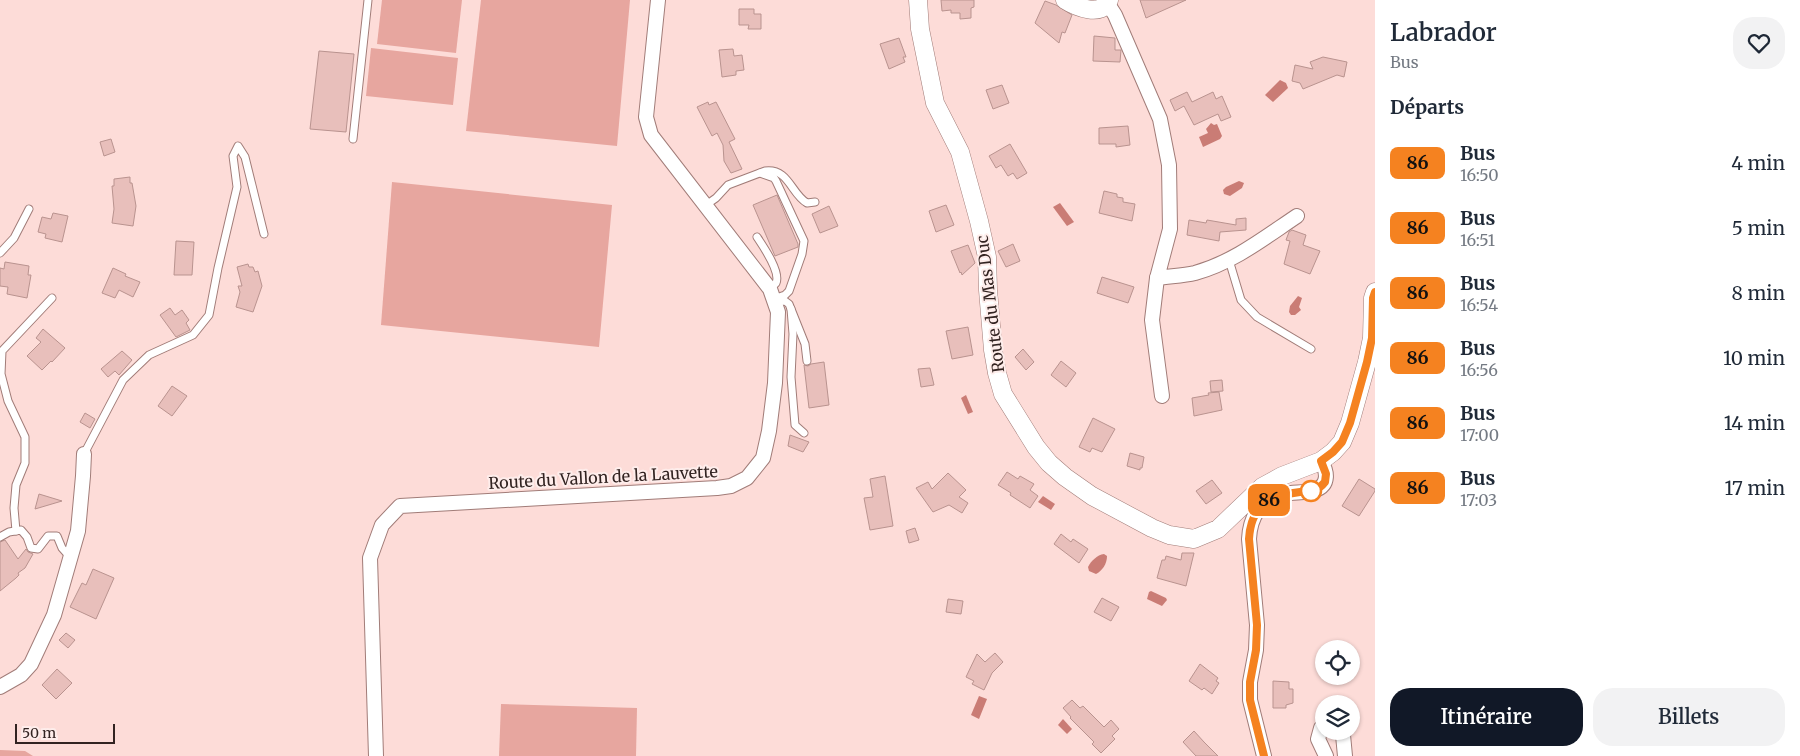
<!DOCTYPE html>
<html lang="fr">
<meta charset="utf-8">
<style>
:root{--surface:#fff;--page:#f2f2f3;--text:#1f2937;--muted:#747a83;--accent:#111827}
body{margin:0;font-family:Merriweather,serif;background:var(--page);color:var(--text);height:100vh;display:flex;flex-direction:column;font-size:19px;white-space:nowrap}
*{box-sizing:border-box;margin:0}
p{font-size:16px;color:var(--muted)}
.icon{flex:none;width:28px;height:28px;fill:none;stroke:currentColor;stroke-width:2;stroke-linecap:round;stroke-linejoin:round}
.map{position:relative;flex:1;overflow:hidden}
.sheet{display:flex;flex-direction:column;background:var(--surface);width:425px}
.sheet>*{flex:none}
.badge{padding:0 10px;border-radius:8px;font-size:18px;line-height:32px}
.fabs{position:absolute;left:1315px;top:640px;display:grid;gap:10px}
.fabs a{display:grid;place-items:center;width:45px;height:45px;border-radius:50%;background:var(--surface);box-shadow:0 1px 4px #0004;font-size:25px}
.scale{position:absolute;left:15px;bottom:12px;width:100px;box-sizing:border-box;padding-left:5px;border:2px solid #322321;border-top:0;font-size:14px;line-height:18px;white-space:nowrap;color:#322321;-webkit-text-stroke:4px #feedeb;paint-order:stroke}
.map>.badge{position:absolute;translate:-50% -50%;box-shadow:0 0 0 2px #fff}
h2{padding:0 15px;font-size:19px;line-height:45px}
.round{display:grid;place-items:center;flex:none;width:52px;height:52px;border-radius:20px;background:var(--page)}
.summary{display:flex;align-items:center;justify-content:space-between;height:85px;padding:0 15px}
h1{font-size:24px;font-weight:600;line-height:38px}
.primary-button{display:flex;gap:10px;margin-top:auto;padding:10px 15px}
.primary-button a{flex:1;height:58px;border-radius:20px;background:var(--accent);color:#fff;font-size:20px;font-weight:600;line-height:58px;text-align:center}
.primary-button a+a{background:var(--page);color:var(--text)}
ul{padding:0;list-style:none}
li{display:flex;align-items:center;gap:15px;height:65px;padding:0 15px}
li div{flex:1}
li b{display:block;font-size:19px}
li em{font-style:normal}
li .badge{min-width:55px;font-weight:700;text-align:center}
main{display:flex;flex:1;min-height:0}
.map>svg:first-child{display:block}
.green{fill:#e7a69f}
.water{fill:#ca7c75}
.building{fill:#e8bfbb;stroke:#b9938f}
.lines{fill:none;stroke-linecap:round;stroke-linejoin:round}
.service-casing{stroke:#a17c78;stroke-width:9}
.minor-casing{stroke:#a17c78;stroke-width:16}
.tertiary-casing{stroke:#a17c78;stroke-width:19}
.service{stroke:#fff;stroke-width:7}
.minor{stroke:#fff;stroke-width:14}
.tertiary{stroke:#fff;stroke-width:18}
.line-casing{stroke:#fff;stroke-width:11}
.line{stroke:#f58220;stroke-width:8}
.stop-dot{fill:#fff;stroke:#f58220;stroke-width:2.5}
.labels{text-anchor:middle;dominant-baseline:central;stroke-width:4;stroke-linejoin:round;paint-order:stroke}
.street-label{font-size:16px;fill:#322321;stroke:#feedeb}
</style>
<main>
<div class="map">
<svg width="1375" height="756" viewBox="0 0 1375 756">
<rect width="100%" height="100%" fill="#fddcd8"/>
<!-- green -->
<g class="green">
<polygon points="382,0 462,0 456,53 377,44"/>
<polygon points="481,0 630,0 617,146 466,131"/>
<polygon points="371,48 458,58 453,105 366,96"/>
<polygon points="392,182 612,205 599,347 381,325"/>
<polygon points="501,704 637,708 636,756 499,756"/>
<polygon points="0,750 25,751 33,756 0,756"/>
</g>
<!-- water -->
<g class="water">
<polygon points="1280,80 1286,83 1288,88 1273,102 1265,95"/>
<polygon points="1211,123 1214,125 1217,124 1222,136 1220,139 1203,147 1199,137 1208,133 1206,129"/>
<polygon points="1239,181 1244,183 1242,188 1230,196 1224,194 1223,190 1226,187"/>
<polygon points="1060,203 1074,222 1067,226 1053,207"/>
<polygon points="1298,296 1302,298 1299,307 1301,310 1295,315 1291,315 1289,312 1290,306"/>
<polygon points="966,395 973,412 968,414 961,398"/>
<polygon points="1043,496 1055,504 1051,510 1038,502"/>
<path d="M1104,554L1107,556C1107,564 1102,571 1096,574L1089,571L1088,567C1091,561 1097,555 1104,554Z"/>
<polygon points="1151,591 1166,598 1167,600 1162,606 1147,599 1149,592"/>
<polygon points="979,696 987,699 979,719 971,715"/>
<polygon points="1063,719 1072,729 1067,734 1058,725"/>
</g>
<!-- building -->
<g class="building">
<polygon points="941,0 974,0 974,7 971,8 971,18 960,19 960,13 951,13 951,10 942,11"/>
<polygon points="1140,0 1186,0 1146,18"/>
<polygon points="1045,1 1056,5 1072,15 1065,33 1062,32 1059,43 1035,23"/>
<polygon points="739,9 754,9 754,14 761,14 761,29 748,29 749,25 739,25"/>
<polygon points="1094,36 1115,38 1115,50 1121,50 1120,62 1093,61"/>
<polygon points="899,38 906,57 903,57 905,62 889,69 880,44"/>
<polygon points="733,49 734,56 742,55 744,70 736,71 736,75 722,77 719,50"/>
<polygon points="319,51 354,54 346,132 310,129"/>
<polygon points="1323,57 1347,62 1344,77 1337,75 1303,89 1300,83 1292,81 1295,65 1313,69 1310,62"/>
<polygon points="1002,85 1009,103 993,109 986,90"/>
<polygon points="1187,92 1192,102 1213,92 1216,99 1222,96 1231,117 1221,121 1218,114 1194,125 1184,106 1175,111 1170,100"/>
<polygon points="708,102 709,105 716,102 735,139 729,142 742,169 731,173 724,161 723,145 717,133 712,136 697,107"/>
<polygon points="1128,126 1130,145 1116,147 1116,144 1099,144 1099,128"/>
<polygon points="111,139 115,152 104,156 100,142"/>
<polygon points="1010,144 1027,173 1017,179 1013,173 1008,176 1001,165 996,168 989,156"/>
<polygon points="130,177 130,183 132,183 136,206 133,226 112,223 114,209 112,186 114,186 114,179"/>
<polygon points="1104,191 1117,194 1117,197 1123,198 1123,202 1135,204 1132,221 1099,213"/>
<polygon points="777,195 798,244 798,247 775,256 753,205"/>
<polygon points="946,205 954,225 936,232 929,211"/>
<polygon points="829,206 838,226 820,233 812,214"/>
<polygon points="53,213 68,216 62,242 45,238 46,234 38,232 42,217 51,219"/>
<polygon points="1246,218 1246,230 1220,232 1219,241 1187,235 1189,220 1206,223 1207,220 1236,225 1236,219"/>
<polygon points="1292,230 1306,235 1303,245 1320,251 1310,274 1284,264 1290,241 1286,240 1289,232"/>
<polygon points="176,241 194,242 192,275 174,275"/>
<polygon points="1013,244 1020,261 1006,267 998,251"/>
<polygon points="968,245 975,263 962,275 961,272 960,273 951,251"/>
<polygon points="5,262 29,266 28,275 31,275 27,298 7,294 8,287 0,286 0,268 4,269"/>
<polygon points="248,264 249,267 253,267 255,272 258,271 262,286 253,312 236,307 240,292 238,286 242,286 237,267"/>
<polygon points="113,268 126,274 125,276 140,282 133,297 119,290 115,298 102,293"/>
<polygon points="1102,277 1134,287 1128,303 1097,293"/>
<polygon points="170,308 175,315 182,310 189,320 186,323 190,330 176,337 160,315"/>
<polygon points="968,327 973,355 952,359 946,331"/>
<polygon points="43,329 65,348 52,362 51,361 42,370 27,356 41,342 36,338"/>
<polygon points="1023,349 1034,362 1026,370 1015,357"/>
<polygon points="122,351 132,360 119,375 115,371 108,377 101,369"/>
<polygon points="1061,361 1076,373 1066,387 1051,375"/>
<polygon points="824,362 829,405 809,408 804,365 808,366 811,364"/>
<polygon points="930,368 934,385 921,387 918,369"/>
<polygon points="1222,380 1223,391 1211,392 1210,381"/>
<polygon points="172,386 187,396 172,416 158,406"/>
<polygon points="1219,392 1222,410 1194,416 1192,398 1209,395 1208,393"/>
<polygon points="85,413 95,419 90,428 80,422"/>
<polygon points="1093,418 1115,429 1102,452 1092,448 1090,452 1079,447"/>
<polygon points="790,435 809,442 803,452 788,446"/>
<polygon points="1130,453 1144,457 1142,468 1140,468 1140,470 1127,466"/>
<polygon points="1007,472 1018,479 1020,476 1034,484 1030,490 1038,496 1030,508 1010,495 1011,493 998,485"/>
<polygon points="948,473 966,490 959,497 968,503 962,513 949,505 933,512 916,488 928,482 932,489"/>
<polygon points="885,476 893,526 870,530 864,498 873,497 870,479"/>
<polygon points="1359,479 1375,489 1375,491 1359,516 1342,506"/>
<polygon points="1212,480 1222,493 1206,504 1196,491"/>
<polygon points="39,494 62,501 35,509"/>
<polygon points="915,528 919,540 909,543 906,531"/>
<polygon points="1061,534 1071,542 1073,539 1088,549 1079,563 1054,544"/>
<polygon points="5,540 18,559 26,549 28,552 33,554 25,568 18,573 19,575 16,578 0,591 0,542"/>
<polygon points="1182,553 1194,553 1186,586 1157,578 1162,560 1165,560 1166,556 1181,560"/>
<polygon points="93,569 114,578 96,619 70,607 82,583 86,585"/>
<polygon points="1102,598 1119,607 1111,621 1094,612"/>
<polygon points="948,599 963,601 961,614 946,612"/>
<polygon points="66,633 75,640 68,648 59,640"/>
<polygon points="995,653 1003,662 992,673 984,690 972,684 974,681 966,677 977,654 985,662"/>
<polygon points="1200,664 1218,678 1216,681 1219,683 1212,694 1204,688 1202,690 1189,681"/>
<polygon points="57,669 72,683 56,699 42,685"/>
<polygon points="1273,681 1289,682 1289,689 1293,689 1293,703 1286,705 1286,708 1273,708"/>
<polygon points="1072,700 1080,708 1083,706 1104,727 1111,720 1119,729 1112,736 1115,739 1101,753 1092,744 1094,742 1070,718 1071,717 1063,708"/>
<polygon points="1194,731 1204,742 1218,756 1196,756 1183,742"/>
</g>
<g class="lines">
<defs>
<g id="service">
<polyline points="353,139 368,0"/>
<polyline points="760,173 774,178 776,181 804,241 802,254 789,291 785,295 773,299"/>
<path d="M706,205L716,198L728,185L765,171C789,168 791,194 807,203L815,202"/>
<path d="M757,237C763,246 781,272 776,283C774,285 772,287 770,289"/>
<polyline points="0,253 14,238 29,209"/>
<polyline points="1229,260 1241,300 1257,317 1311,349"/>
<polyline points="774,302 785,301 789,304 805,344 807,361"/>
<polyline points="791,309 793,334 791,377 795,425 804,433"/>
<polyline points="84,454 123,380 149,355 193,335 209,315 218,268 237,187 233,156 238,146 245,157 264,234"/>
<polyline points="16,531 14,508 16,485 25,463 25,437 8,401 1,374 2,351 52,298"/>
<polyline points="0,537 9,532 21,530 27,537 31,548 38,549 48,536 57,536 62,548 70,557"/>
</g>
<g id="minor">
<path d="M1108,4L1115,15L1160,119L1169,165L1170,229L1157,278C1169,276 1183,276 1195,273C1234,262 1264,238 1297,216"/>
<polyline points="1157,278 1152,320 1162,396"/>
<polyline points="0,687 21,675 31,664 54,615 78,531 83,476 84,454"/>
<polyline points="1324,727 1321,728 1318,739 1326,756"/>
<polyline points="1341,731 1343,735 1345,756"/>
<polyline points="376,756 370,558 382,525 400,506 717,488 731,486 747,478 763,458 769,431 775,383 778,312 770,289 651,135 646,117 658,0"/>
<path d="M1264,756L1250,700V682L1256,650L1257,625L1249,539C1250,517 1261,498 1284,494C1294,492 1306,493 1315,490C1330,485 1327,471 1321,461"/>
</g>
<g id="tertiary">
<polyline points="918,0 920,29 935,103 960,152 979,221 987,257 988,290 993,350 997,373 1003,394 1036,447 1049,463 1065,477 1092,496 1152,528 1169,535 1194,539 1218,529 1262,487 1282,476 1321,461 1333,452 1342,442 1350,423 1367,362 1372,338 1373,298 1375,292"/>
<path d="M1065,0C1076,7 1102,18 1109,0"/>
</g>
</defs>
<!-- service casing -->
<use href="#service" class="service-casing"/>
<!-- minor casing -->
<use href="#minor" class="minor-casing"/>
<!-- tertiary casing -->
<use href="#tertiary" class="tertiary-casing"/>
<!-- service -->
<use href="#service" class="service"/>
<!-- minor -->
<use href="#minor" class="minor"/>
<!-- tertiary -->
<use href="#tertiary" class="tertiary"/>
</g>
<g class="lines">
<defs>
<path id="line" d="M1264,756L1250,700V682L1256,650L1257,625L1249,539C1251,505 1269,496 1300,492C1311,491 1318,491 1325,482L1326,474L1321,461L1333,452L1342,442L1350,423L1367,362L1372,338L1373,298L1375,292"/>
</defs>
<!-- line casing -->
<use href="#line" class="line-casing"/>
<!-- line -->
<use href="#line" class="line"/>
</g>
<!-- markers -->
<circle class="stop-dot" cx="1311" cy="491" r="10"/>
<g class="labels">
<!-- street labels -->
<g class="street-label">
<text transform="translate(990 304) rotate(-97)">Route du Mas Duc</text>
<text transform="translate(603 477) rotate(-3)">Route du Vallon de la Lauvette</text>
</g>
</g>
</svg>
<div class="fabs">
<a><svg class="icon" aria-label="locate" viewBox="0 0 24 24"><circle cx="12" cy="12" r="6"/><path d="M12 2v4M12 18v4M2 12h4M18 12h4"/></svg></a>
<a><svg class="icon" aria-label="layers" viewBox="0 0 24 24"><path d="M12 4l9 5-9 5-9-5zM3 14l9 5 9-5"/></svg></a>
</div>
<div class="scale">50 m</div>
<b class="badge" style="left:1269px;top:500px;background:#f58220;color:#111">86</b>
</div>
<section class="sheet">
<div class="summary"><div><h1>Labrador</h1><p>Bus</p></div><a class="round"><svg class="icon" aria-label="heart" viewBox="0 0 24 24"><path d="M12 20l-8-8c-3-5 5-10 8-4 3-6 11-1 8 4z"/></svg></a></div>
<h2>Départs</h2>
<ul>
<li><span class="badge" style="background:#f58220;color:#111">86</span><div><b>Bus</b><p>16:50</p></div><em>4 min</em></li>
<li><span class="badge" style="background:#f58220;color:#111">86</span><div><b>Bus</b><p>16:51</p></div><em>5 min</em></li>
<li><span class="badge" style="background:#f58220;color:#111">86</span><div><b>Bus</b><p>16:54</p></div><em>8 min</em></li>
<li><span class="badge" style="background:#f58220;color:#111">86</span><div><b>Bus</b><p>16:56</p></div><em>10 min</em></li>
<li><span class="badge" style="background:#f58220;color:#111">86</span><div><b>Bus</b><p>17:00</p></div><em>14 min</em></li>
<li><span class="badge" style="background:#f58220;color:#111">86</span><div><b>Bus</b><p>17:03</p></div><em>17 min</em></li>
</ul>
<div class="primary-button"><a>Itinéraire</a><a>Billets</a></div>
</section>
</main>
